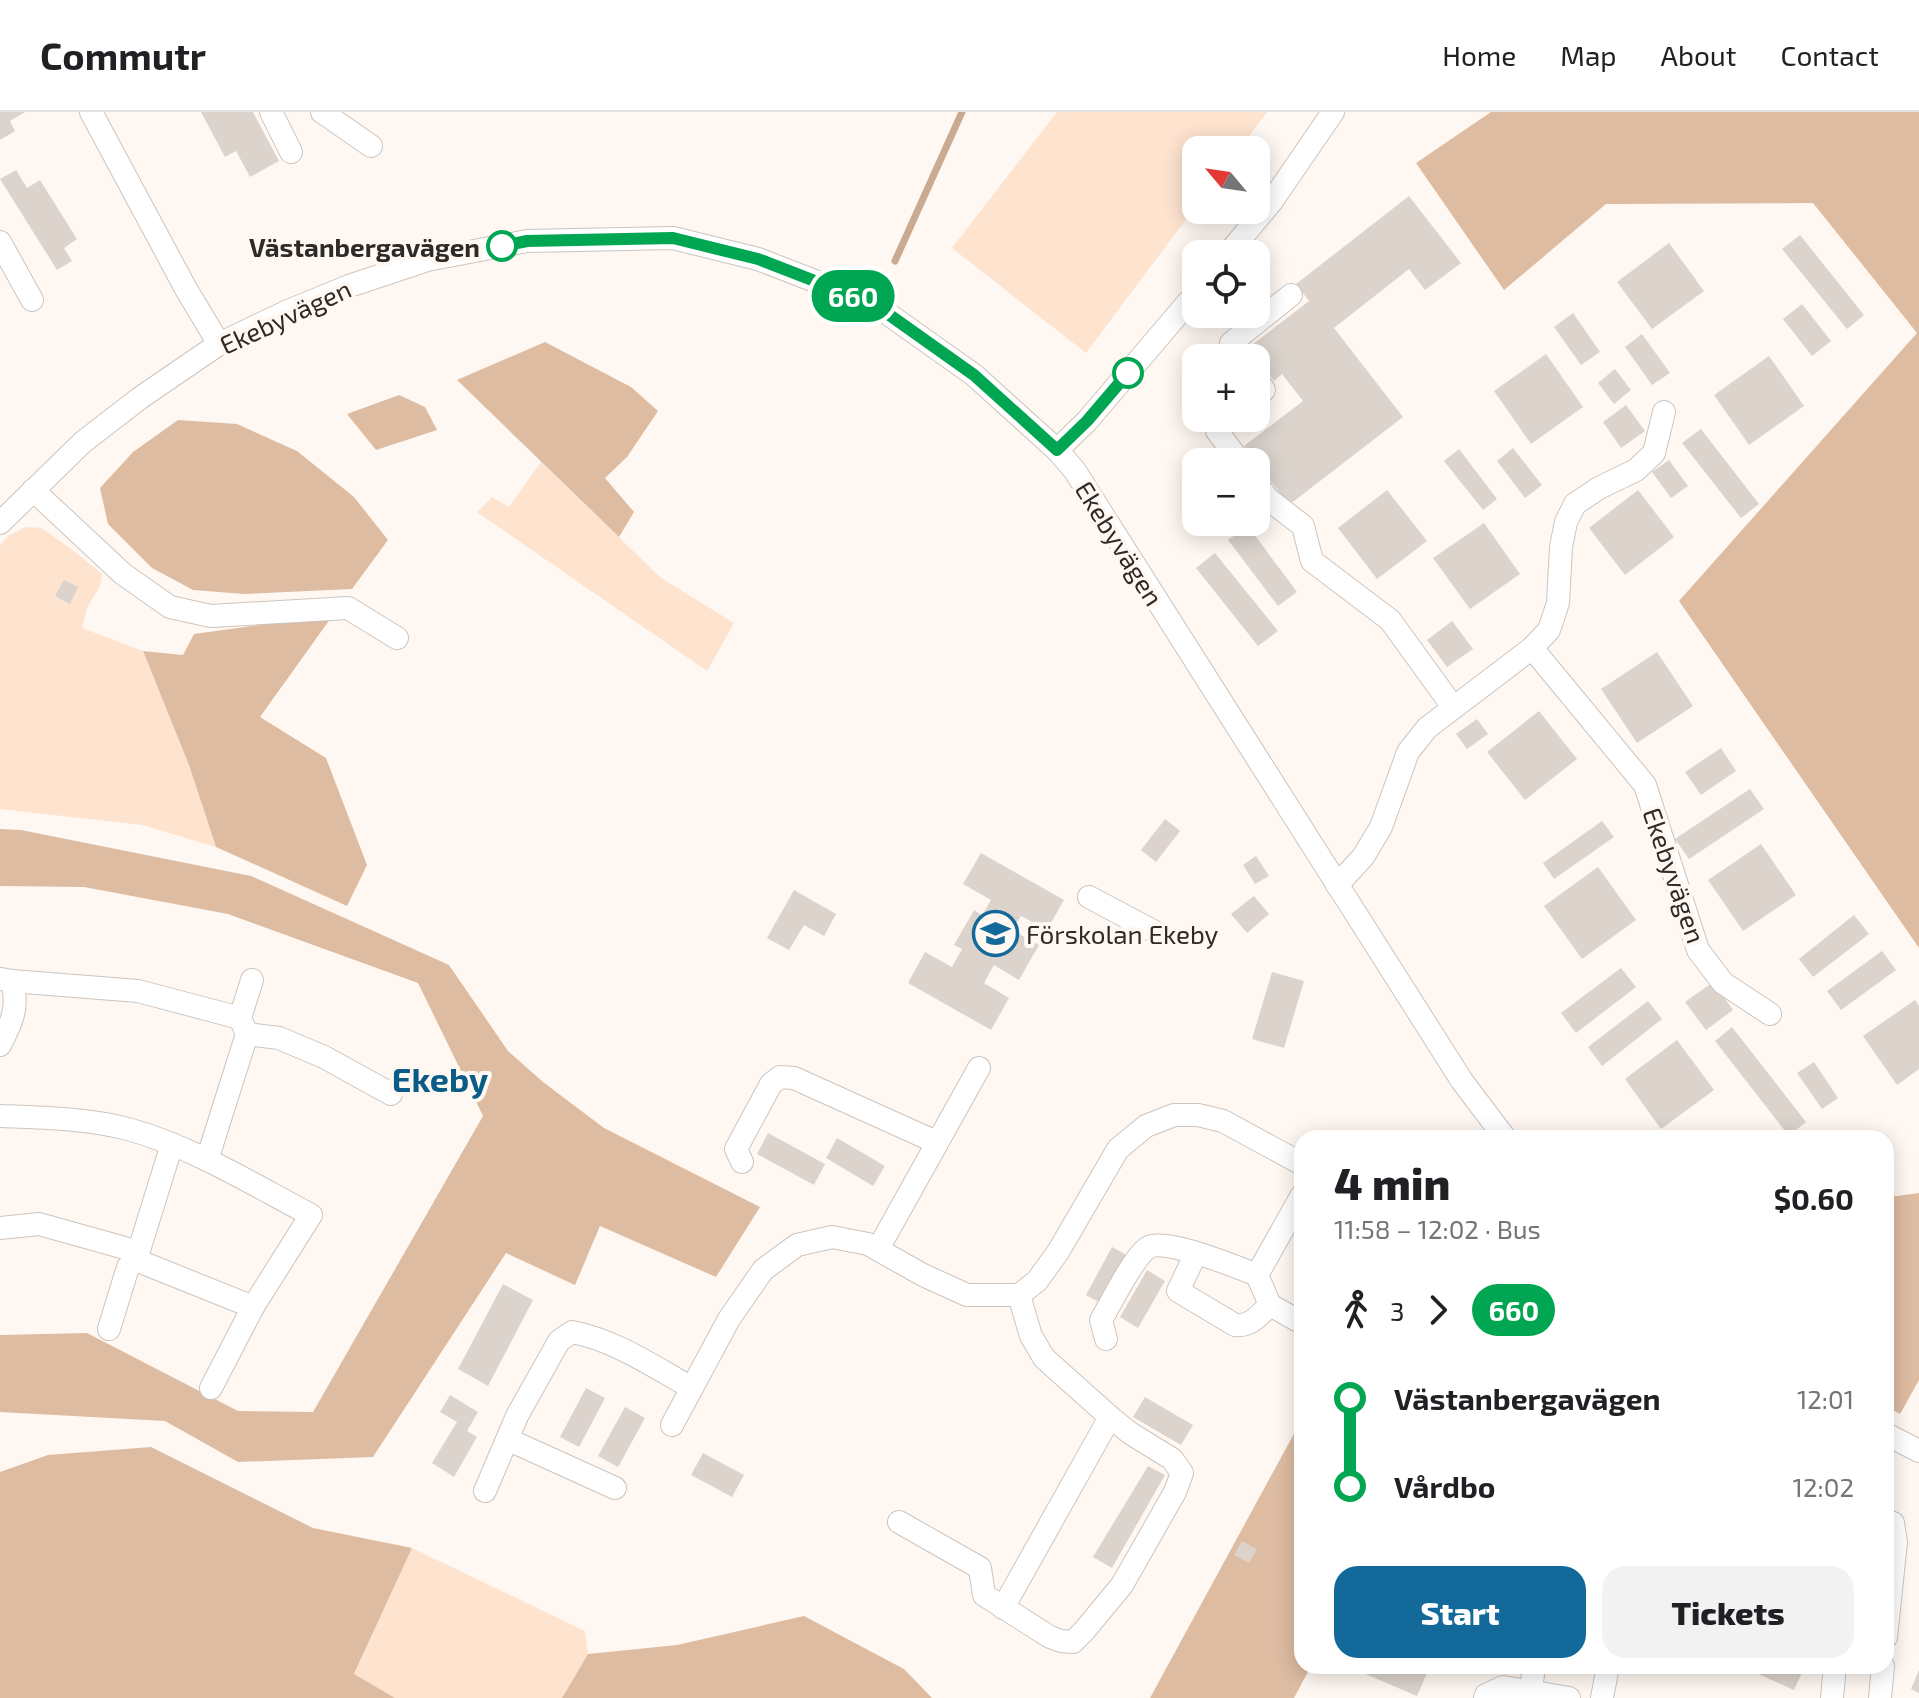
<!DOCTYPE html>
<meta charset="utf-8">
<style>
:root{--surface:#fff;--page:#f2f2f2;--text:#202124;--muted:#757577;--line:#e0e0e0;--accent:#12699a}
body{margin:0;font-family:"Exo 2",sans-serif;background:var(--page);color:var(--text);height:100vh;display:flex;flex-direction:column;font-size:30px;white-space:nowrap}
*{box-sizing:border-box;margin:0}
p{font-size:26px;color:var(--muted)}
.icon{flex:none;width:44px;height:44px;fill:none;stroke:currentColor;stroke-width:2;stroke-linecap:round;stroke-linejoin:round}
.map{position:relative;flex:1;overflow:hidden}
.details{position:absolute;left:1294px;top:1018px;width:600px;height:544px;display:flex;flex-direction:column;background:var(--surface);border-radius:24px;box-shadow:0 4px 20px #0003}
.details>*{flex:none}
.badge{padding:0 16px;border-radius:26px;font-size:28px;line-height:52px}
.needle{width:52px;rotate:299deg}
.controls{position:absolute;left:1182px;top:24px;display:grid;gap:16px}
.controls a{display:grid;place-items:center;width:88px;height:88px;border-radius:16px;background:var(--surface);box-shadow:0 4px 20px #0003;font-size:40px}
.map>.badge{position:absolute;translate:-50% -50%;box-shadow:0 0 0 4px #fff}
.legs{display:flex;align-items:center;gap:12px;height:88px;padding:0 40px;font-size:26px}
.legs p{margin-inline-start:auto}
.summary{display:flex;align-items:center;justify-content:space-between;height:136px;padding:0 40px}
h1{font-size:44px;font-weight:800;line-height:60px}
.button{display:flex;gap:16px;margin-top:auto;padding:16px 40px}
.button a{flex:1;height:92px;border-radius:24px;background:var(--accent);color:#fff;font-size:32px;font-weight:800;line-height:92px;text-align:center}
.button a+a{background:var(--page);color:var(--text)}
ul{padding:0 40px;list-style:none}
li{display:flex;align-items:center;gap:28px;height:88px;font-size:30px}
li i{display:grid;place-items:center;width:12px;height:100%;margin:0 10px;background:currentColor}
li i::after{content:'';width:20px;height:20px;margin:-10px;border:6px solid;border-radius:50%;background:var(--surface)}
li p{margin-inline-start:auto}
li:first-child i{background:linear-gradient(#0000 50%,currentColor 0)}
li:last-child i{background:linear-gradient(currentColor 50%,#0000 0)}
header{display:flex;align-items:center;gap:48px;box-sizing:border-box;height:112px;padding:0 40px;background:var(--surface);border-bottom:2px solid var(--line)}
header strong{font-size:38px}
nav{display:flex;gap:44px;margin-inline-start:auto;font-size:28px}
.map>svg:first-child{display:block}
.green{fill:#fee3cf}
.forest{fill:#ddbca2}
.lines{fill:none;stroke-linecap:round;stroke-linejoin:round}
.stream{stroke:#caaa91;stroke-width:7}
.building{fill:#dbd3cc}
.minor-casing{stroke:#ccc4be;stroke-width:24}
.minor{stroke:#fff;stroke-width:22}
.line-1-casing{stroke:#fff;stroke-width:18}
.line-1{stroke:#00a651;stroke-width:12}
.stop-1-dot{fill:#fff;stroke:#00a651;stroke-width:4}
.labels{text-anchor:middle;dominant-baseline:central;stroke-width:8;stroke-linejoin:round;paint-order:stroke}
.stop-label{font-size:26px;font-weight:bold;fill:#2e2a28;stroke:#fff8f2;text-anchor:end}
.street-label{font-size:26px;fill:#2e2a28;stroke:#fff8f2}
.poi-label{font-size:26px;fill:#2e2a28;stroke:#fff8f2;text-anchor:start}
.district-label{font-size:34px;font-weight:bold;fill:#0a5c88;stroke:#fff8f2}
</style>
<header>
<strong>Commutr</strong>
<nav><a>Home</a><a>Map</a><a>About</a><a>Contact</a></nav>
</header>
<div class="map">
<svg width="1919" height="1586" viewBox="0 0 1919 1586">
<rect width="100%" height="100%" fill="#fff8f2"/>
<!-- green -->
<g class="green">
<polygon points="1057,0 1267,0 1239,38 1196,38 1196,94 1086,241 952,136"/>
<polygon points="541,350 661,466 734,511 707,559 477,400 492,385 509,395"/>
<polygon points="25,415 42,416 79,443 102,462 100,474 87,496 82,516 143,539 189,653 216,735 142,713 0,697 0,433 8,424"/>
<polygon points="412,1436 585,1519 588,1542 562,1586 395,1586 354,1563"/>
</g>
<!-- forest -->
<g class="forest">
<polygon points="1491,0 1919,0 1919,836 1679,489 1917,221 1813,91 1606,92 1504,178 1416,51"/>
<polygon points="545,230 631,275 658,299 627,345 605,366 634,400 619,425 457,268"/>
<polygon points="399,283 425,295 437,318 376,338 347,302"/>
<polygon points="178,308 237,312 297,339 354,385 388,428 352,477 244,482 193,478 152,456 108,412 100,376 133,340"/>
<polygon points="333,503 260,605 326,646 367,753 347,794 216,735 189,653 143,539 183,543 194,522"/>
<polygon points="0,717 21,718 251,764 449,853 508,939 543,970 604,1016 760,1095 716,1165 600,1114 575,1173 506,1141 373,1345 238,1350 165,1309 0,1300 0,1223 87,1221 238,1299 313,1300 483,1004 418,871 228,802 84,775 0,774"/>
<polygon points="1919,1081 1919,1268 1900,1302 1886,1294 1886,1083 1897,1084"/>
<polygon points="1302,1307 1302,1554 1311,1554 1294,1586 1150,1586"/>
<polygon points="151,1335 313,1416 412,1436 354,1562 395,1586 0,1586 0,1360 48,1343"/>
<polygon points="804,1504 904,1557 932,1586 562,1586 588,1542 677,1533"/>
</g>
<g class="lines">
<!-- stream -->
<polyline class="stream" points="895,149 962,0"/>
</g>
<!-- building -->
<g class="building">
<polygon points="0,0 25,0 10,9 15,19 0,28"/>
<polygon points="201,0 253,0 279,49 250,65 236,39 225,45"/>
<polygon points="16,58 27,76 40,68 77,127 64,136 72,149 57,158 0,67"/>
<polygon points="1409,84 1461,151 1425,178 1409,157 1334,216 1403,305 1289,393 1244,334 1303,289 1282,262 1274,269 1248,236 1309,189 1296,172"/>
<polygon points="1800,123 1864,203 1847,217 1782,137"/>
<polygon points="1669,131 1704,179 1652,217 1617,170"/>
<polygon points="1802,192 1831,229 1812,244 1783,207"/>
<polygon points="1573,201 1600,240 1581,253 1554,215"/>
<polygon points="1642,222 1670,261 1652,273 1625,235"/>
<polygon points="1546,242 1583,295 1531,332 1494,279"/>
<polygon points="1769,244 1804,294 1749,333 1714,283"/>
<polygon points="1615,257 1631,278 1614,292 1598,271"/>
<polygon points="1626,293 1645,319 1621,336 1603,310"/>
<polygon points="1701,317 1759,392 1741,406 1682,331"/>
<polygon points="1513,336 1542,373 1525,386 1497,349"/>
<polygon points="1459,337 1497,387 1483,398 1444,349"/>
<polygon points="1669,348 1688,374 1671,386 1652,360"/>
<polygon points="1387,378 1427,429 1377,467 1338,416"/>
<polygon points="1638,378 1674,425 1625,463 1589,416"/>
<polygon points="1484,411 1520,462 1470,497 1433,446"/>
<polygon points="1248,414 1297,480 1278,494 1228,428"/>
<polygon points="1215,441 1278,519 1258,534 1196,456"/>
<polygon points="64,468 78,475 70,492 55,484"/>
<polygon points="1452,509 1473,537 1447,555 1427,528"/>
<polygon points="1657,540 1693,594 1637,631 1601,577"/>
<polygon points="1539,599 1577,647 1525,688 1487,640"/>
<polygon points="1477,607 1488,622 1467,637 1456,622"/>
<polygon points="1721,636 1736,659 1701,683 1685,660"/>
<polygon points="1750,677 1764,697 1689,747 1675,727"/>
<polygon points="1165,707 1180,719 1156,750 1141,738"/>
<polygon points="1602,709 1614,725 1554,767 1543,751"/>
<polygon points="1761,732 1796,783 1743,819 1708,768"/>
<polygon points="981,741 1064,788 1047,818 1021,804 1012,818 1039,833 1019,868 994,853 984,871 1009,886 991,918 908,871 925,840 952,855 962,837 954,833 974,798 982,803 991,788 963,772"/>
<polygon points="1256,744 1269,764 1255,772 1243,753"/>
<polygon points="1598,755 1636,808 1582,847 1544,794"/>
<polygon points="794,778 836,802 824,824 804,813 789,838 767,826"/>
<polygon points="1254,784 1269,802 1247,821 1231,802"/>
<polygon points="1854,803 1869,822 1813,865 1799,847"/>
<polygon points="1882,839 1896,858 1841,898 1827,879"/>
<polygon points="1621,856 1636,875 1576,921 1561,901"/>
<polygon points="1272,860 1304,869 1284,936 1252,927"/>
<polygon points="1713,870 1733,898 1706,918 1685,890"/>
<polygon points="1915,888 1919,894 1919,957 1897,973 1863,924"/>
<polygon points="1648,889 1662,907 1602,954 1588,935"/>
<polygon points="1732,915 1806,1010 1789,1024 1715,929"/>
<polygon points="1677,928 1714,978 1661,1017 1625,967"/>
<polygon points="1814,950 1838,986 1822,997 1797,961"/>
<polygon points="768,1021 825,1052 814,1073 757,1042"/>
<polygon points="837,1026 885,1054 873,1074 826,1046"/>
<polygon points="1112,1135 1132,1146 1106,1194 1086,1183"/>
<polygon points="1147,1158 1165,1169 1138,1216 1120,1205"/>
<polygon points="503,1172 533,1188 488,1274 458,1257"/>
<polygon points="586,1276 605,1286 579,1335 560,1325"/>
<polygon points="450,1283 478,1300 467,1319 477,1325 454,1365 432,1351 457,1310 440,1300"/>
<polygon points="1145,1285 1193,1313 1181,1333 1133,1305"/>
<polygon points="625,1295 645,1306 618,1355 598,1344"/>
<polygon points="703,1341 744,1363 732,1385 691,1363"/>
<polygon points="1148,1354 1165,1363 1112,1456 1093,1445"/>
<polygon points="1242,1429 1257,1437 1249,1451 1234,1443"/>
<polygon points="1366,1554 1430,1554 1417,1584 1363,1561"/>
<polygon points="1671,1554 1690,1554 1686,1562"/>
<polygon points="1748,1554 1805,1554 1794,1578 1747,1557"/>
<polygon points="1919,1558 1919,1581 1911,1577"/>
</g>
<g class="lines">
<defs>
<g id="minor">
<polyline points="91,0 186,177 219,232"/>
<polyline points="271,0 291,40"/>
<polyline points="322,0 371,34"/>
<polyline points="0,130 32,188"/>
<polyline points="1228,142 1272,89 1333,0"/>
<polyline points="1241,246 1231,231 1291,183"/>
<polyline points="1256,266 1264,278 1256,285"/>
<polyline points="1232,306 1217,319 1240,350"/>
<polyline points="1057,338 1087,309 1196,181"/>
<polyline points="1256,371 1268,387 1303,414 1312,449 1390,508 1453,595"/>
<polyline points="33,378 123,462 170,495 211,504 348,496 397,526"/>
<polyline points="0,411 83,330 140,286 219,232 288,199 349,174 427,148 527,129 673,126 758,147 874,192 974,263 1057,338 1075,359 1462,969 1505,1026"/>
<polyline points="1532,536 1549,518 1558,491 1561,435 1566,410 1575,392 1599,376 1636,358 1654,341 1664,300"/>
<polyline points="1337,773 1363,745 1381,715 1408,640 1427,616 1532,536 1645,673 1698,838 1723,871 1770,902"/>
<polyline points="1089,785 1153,819"/>
<polyline points="12,869 138,879 240,906"/>
<polyline points="247,922 279,926 324,945 391,982"/>
<path d="M0,933C12,910 19,895 12,869L1,867"/>
<path d="M0,1004C43,1006 86,1006 128,1017C193,1035 252,1072 311,1103L253,1195L211,1276"/>
<polyline points="207,1048 247,922 240,906 252,868"/>
<polyline points="742,1050 736,1037 771,972 780,965 794,966 936,1030"/>
<polyline points="0,1116 39,1112 139,1140"/>
<polyline points="878,1137 979,956"/>
<path d="M1196,1141L1178,1179L1235,1213C1251,1215 1259,1203 1270,1193"/>
<polyline points="136,1148 253,1195"/>
<polyline points="1257,1163 1302,1083"/>
<polyline points="109,1217 128,1155 136,1148 172,1032"/>
<path d="M1106,1227L1101,1208C1111,1192 1134,1143 1149,1135C1166,1126 1237,1155 1257,1163L1270,1193L1302,1211"/>
<polyline points="672,1313 729,1207 763,1158 797,1133 832,1125 868,1132 923,1163 967,1183 1019,1183 1037,1169 1058,1140 1118,1037 1146,1014 1174,1003 1198,1003 1223,1009 1302,1052"/>
<polyline points="1886,1322 1919,1339"/>
<polyline points="509,1328 615,1376"/>
<path d="M485,1379L517,1304L559,1229L572,1220C615,1228 654,1255 692,1276"/>
<polyline points="1886,1408 1893,1411 1896,1430 1886,1525"/>
<polyline points="899,1410 980,1456 984,1483 1050,1525 1061,1529 1073,1530 1084,1519 1122,1473 1175,1380 1182,1361 1172,1347 1130,1321 1110,1305 1044,1246 1031,1224 1019,1183"/>
<polyline points="1003,1496 1110,1305"/>
<polyline points="1531,1579 1534,1554"/>
<polyline points="1485,1586 1486,1583 1503,1575 1569,1586"/>
<polyline points="1602,1586 1608,1554"/>
<polyline points="1832,1586 1835,1554"/>
<polyline points="1880,1586 1883,1554"/>
</g>
</defs>
<!-- minor casing -->
<use href="#minor" class="minor-casing"/>
<!-- minor -->
<use href="#minor" class="minor"/>
</g>
<g class="lines">
<defs>
<polyline id="line-1" points="502,134 527,129 673,126 758,147 874,192 974,263 1057,338 1087,309 1128,261"/>
</defs>
<!-- line-1 casing -->
<use href="#line-1" class="line-1-casing"/>
<!-- line-1 -->
<use href="#line-1" class="line-1"/>
</g>
<!-- icons -->
<defs>
<symbol id="school-ring" viewBox="-11 -11 22 22"><circle r="9.5" fill="#fff8f2" stroke="#12699a" stroke-width="1.5"/><path d="M0-5L7-2L0 1L-7-2ZM-4 1L0 2.5L4 1V4Q0 6-4 4Z" fill="#12699a"/></symbol>
</defs>
<g fill-rule="evenodd">
<use href="#school-ring" x="970" y="796" width="51" height="51"/>
</g>
<!-- markers -->
<g class="stop-1-dot">
<circle cx="502" cy="134" r="14"/>
<circle cx="1128" cy="261" r="14"/>
</g>
<g class="labels">
<!-- stop labels -->
<g class="stop-label">
<text x="480" y="134">Västanbergavägen</text>
</g>
<!-- street labels -->
<g class="street-label">
<text transform="translate(285 204) rotate(-25)">Ekebyvägen</text>
<text transform="translate(1120 431) rotate(58)">Ekebyvägen</text>
<text transform="translate(1675 763) rotate(71)">Ekebyvägen</text>
</g>
<!-- poi labels -->
<g class="poi-label">
<text x="1026" y="821">Förskolan Ekeby</text>
</g>
<!-- district labels -->
<g class="district-label">
<text x="440" y="966">Ekeby</text>
</g>
</g>
</svg>
<div class="controls">
<a><svg class="needle" viewBox="-14 -14 28 28"><path d="M0-13l5 13h-10z" fill="#e53935"/><path d="M0 13l5-13h-10z" fill="#757577"/></svg></a>
<a><svg class="icon" aria-label="locate" viewBox="0 0 24 24"><circle cx="12" cy="12" r="6"/><path d="M12 2v4M12 18v4M2 12h4M18 12h4"/></svg></a>
<a>+</a>
<a>−</a>
</div>
<b class="badge" style="left:853px;top:184px;background:#00a651;color:#fff">660</b>
<section class="details">
<div class="summary"><div><h1>4 min</h1><p>11:58 – 12:02 · Bus</p></div><b>$0.60</b></div>
<div class="legs"><svg class="icon" aria-label="walk" viewBox="0 0 24 24"><circle cx="13" cy="4" r="2"/><path d="M13 8l-2 6 4 7M11 14l-3 7M7 12l3-4h3l4 4"/></svg>3<svg class="icon" aria-label="forward" viewBox="0 0 24 24"><path d="M9 5l7 7-7 7"/></svg><b class="badge" style="background:#00a651;color:#fff">660</b></div>
<ul>
<li><i style="color:#00a651"></i><b>Västanbergavägen</b><p>12:01</p></li>
<li><i style="color:#00a651"></i><b>Vårdbo</b><p>12:02</p></li>
</ul>
<div class="button"><a>Start</a><a>Tickets</a></div>
</section>
</div>
